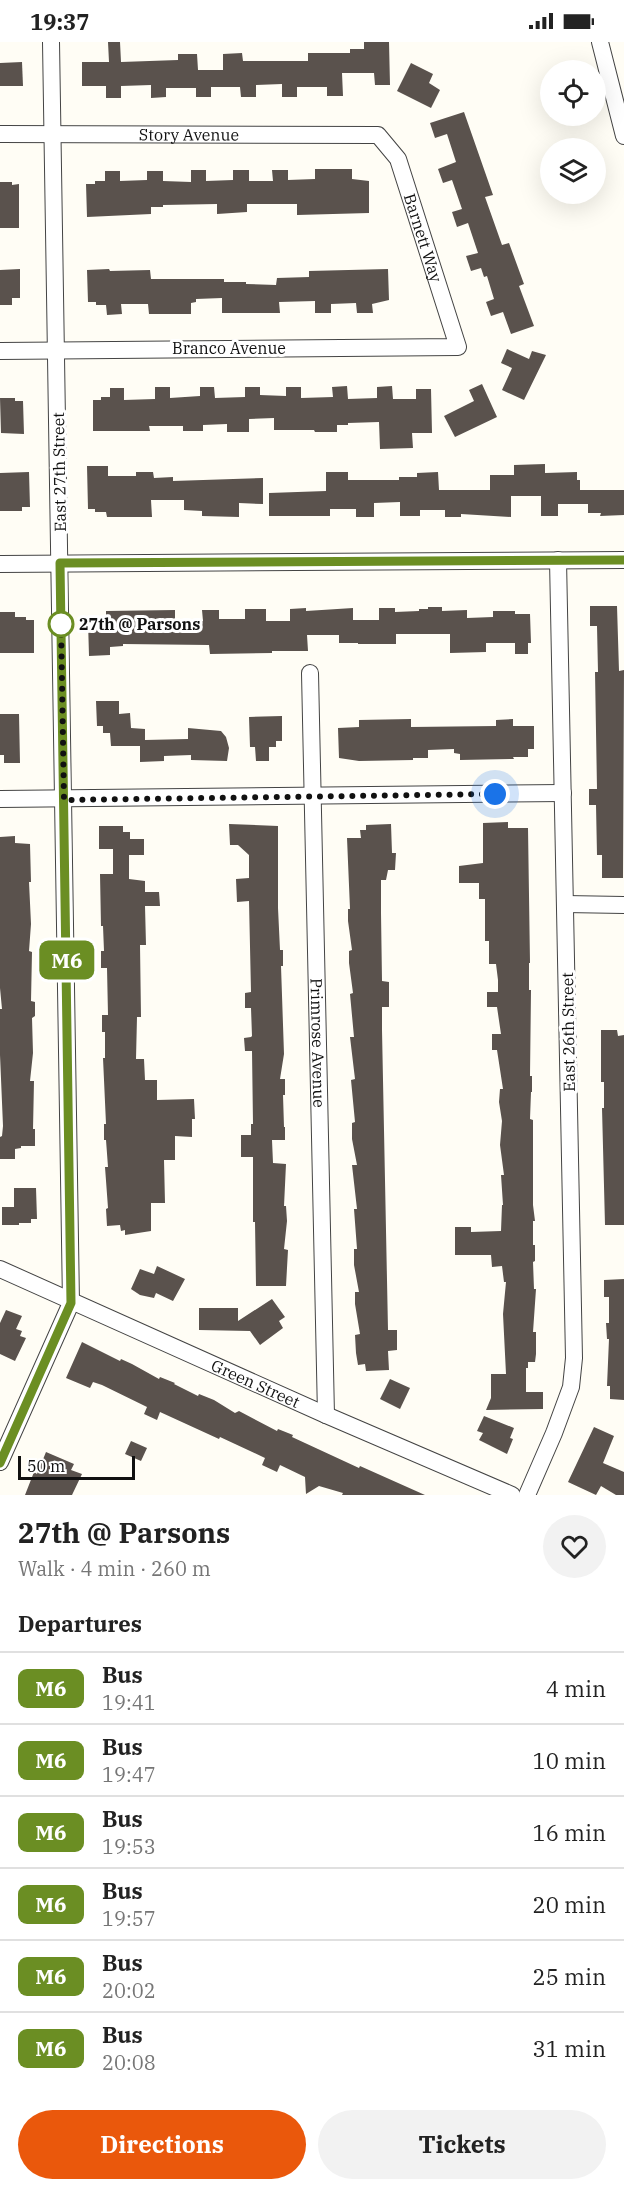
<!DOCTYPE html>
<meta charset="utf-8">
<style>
:root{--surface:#fff;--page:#f2f2f2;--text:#222;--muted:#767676;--line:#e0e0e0;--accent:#ea580c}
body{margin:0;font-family:"IBM Plex Serif",serif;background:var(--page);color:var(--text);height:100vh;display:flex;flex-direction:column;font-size:22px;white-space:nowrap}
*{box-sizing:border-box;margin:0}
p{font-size:20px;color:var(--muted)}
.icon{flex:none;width:33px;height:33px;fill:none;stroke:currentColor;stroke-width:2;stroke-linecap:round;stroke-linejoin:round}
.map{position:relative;height:1453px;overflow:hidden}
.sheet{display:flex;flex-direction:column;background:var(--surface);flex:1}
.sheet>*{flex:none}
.badge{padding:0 12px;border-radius:9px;font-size:21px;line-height:39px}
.buttons{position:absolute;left:540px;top:18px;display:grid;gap:12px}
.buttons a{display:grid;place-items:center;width:66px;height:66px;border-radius:50%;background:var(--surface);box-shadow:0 6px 24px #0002;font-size:30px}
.scale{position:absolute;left:18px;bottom:15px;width:117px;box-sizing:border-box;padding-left:6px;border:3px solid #111;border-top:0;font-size:16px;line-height:21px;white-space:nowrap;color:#111;-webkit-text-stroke:4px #fff;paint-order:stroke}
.you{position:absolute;width:30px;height:30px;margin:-15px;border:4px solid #fff;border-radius:50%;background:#1a73e8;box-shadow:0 0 0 9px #1a73e833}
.map>.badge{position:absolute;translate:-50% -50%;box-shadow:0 0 0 3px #fff}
h2{padding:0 18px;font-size:22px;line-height:54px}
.round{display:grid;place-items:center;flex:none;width:63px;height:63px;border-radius:32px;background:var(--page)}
.overview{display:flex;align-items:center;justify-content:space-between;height:102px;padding:0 18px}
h1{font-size:28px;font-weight:700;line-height:45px}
.button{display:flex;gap:12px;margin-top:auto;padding:12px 18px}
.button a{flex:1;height:69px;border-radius:36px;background:var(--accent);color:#fff;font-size:24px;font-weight:700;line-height:69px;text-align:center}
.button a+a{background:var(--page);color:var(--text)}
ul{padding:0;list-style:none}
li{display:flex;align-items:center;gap:18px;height:72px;padding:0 18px;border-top:2px solid var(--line)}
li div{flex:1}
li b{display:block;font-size:22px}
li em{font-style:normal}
li .badge{min-width:66px;font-weight:700;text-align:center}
.status{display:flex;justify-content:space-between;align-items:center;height:42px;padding:0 30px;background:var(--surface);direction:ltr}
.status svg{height:16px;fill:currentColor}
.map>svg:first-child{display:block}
.building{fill:#5a524d}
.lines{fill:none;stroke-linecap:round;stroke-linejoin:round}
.minor-casing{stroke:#444;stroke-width:18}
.minor{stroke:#fff;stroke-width:16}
.line-casing{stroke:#fff;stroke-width:14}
.line{stroke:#6b8e23;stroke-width:9}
.walk{stroke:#111;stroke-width:6;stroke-dasharray:0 10.8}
.stop-dot{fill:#fff;stroke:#6b8e23;stroke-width:3}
.labels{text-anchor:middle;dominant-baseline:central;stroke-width:6;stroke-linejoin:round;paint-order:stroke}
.street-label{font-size:16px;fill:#111;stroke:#fff}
.stop-label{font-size:16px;font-weight:bold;fill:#111;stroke:#fff;text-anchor:start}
</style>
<div class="status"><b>19:37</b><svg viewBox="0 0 49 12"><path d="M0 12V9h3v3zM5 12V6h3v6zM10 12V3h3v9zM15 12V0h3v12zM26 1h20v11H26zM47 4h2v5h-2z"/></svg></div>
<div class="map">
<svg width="624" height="1453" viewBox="0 0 624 1453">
<rect width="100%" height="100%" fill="#fffdf5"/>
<!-- building -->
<g class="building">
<polygon points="108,0 120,0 121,20 178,18 178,12 197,12 198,28 223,28 223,12 242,11 243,19 308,19 308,11 350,11 350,7 364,7 364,0 389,0 390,43 375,43 374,31 342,31 343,54 327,54 327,45 297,45 297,55 282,55 282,42 256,43 256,55 241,55 240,45 211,45 211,55 196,55 196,46 166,46 166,55 151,56 151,43 121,44 121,56 106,56 106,44 82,44 82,20 109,20"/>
<polygon points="22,20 23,44 0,44 0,21"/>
<polygon points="411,21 433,32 429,41 440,48 431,66 397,49"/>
<polygon points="464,70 493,153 485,155 502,203 509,201 524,242 519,244 534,284 511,292 503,270 491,274 486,260 494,257 487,234 484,235 481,226 471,229 466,214 478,211 468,181 457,185 452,170 462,167 452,138 443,141 438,127 456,120 447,92 435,96 430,81"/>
<polygon points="315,127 352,127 352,137 369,139 369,171 297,173 297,162 247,162 247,170 217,172 217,162 163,163 163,165 151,165 151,172 87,175 86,142 95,142 95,139 105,139 105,129 120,129 120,139 147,138 147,129 163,129 163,139 191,140 191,128 206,128 206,139 233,138 233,128 249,128 249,139 273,139 272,128 288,128 288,138 315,137"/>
<polygon points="0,140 12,140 12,143 19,142 19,186 0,186"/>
<polygon points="20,227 20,256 12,256 12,263 0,263 0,228"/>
<polygon points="109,227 110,229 150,228 151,237 224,237 224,240 246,240 246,242 276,243 277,236 309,235 309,229 388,227 389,258 372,262 373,271 357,271 356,261 331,262 331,271 315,271 315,259 279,260 280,271 222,271 222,256 196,257 196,260 191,261 191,272 149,272 148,262 121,262 122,272 107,273 106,263 96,263 96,260 88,260 87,228"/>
<polygon points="507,307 529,317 532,309 546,313 524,358 502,348 512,326 501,321"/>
<polygon points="482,342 497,375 455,395 444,374 474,359 469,348"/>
<polygon points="347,344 348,357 377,356 377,345 392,344 393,357 416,357 416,347 431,347 432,391 412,391 413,406 380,407 379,380 348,381 348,383 337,383 337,390 315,390 314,388 274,388 274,376 249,377 249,390 227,390 227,382 203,383 203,389 183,389 183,384 149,384 150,389 93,389 93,358 101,358 101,355 110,355 110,346 124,346 124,358 155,357 155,345 170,345 170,356 200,354 200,345 214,345 215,356 245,355 245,345 260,345 260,353 286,354 286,345 301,345 301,356 333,355 332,345"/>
<polygon points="0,356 15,356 15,359 23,359 24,392 1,391"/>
<polygon points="545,422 545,431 577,430 577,438 580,438 580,448 624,448 624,473 600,474 601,471 588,471 588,462 558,462 558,474 541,474 541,454 511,454 511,475 461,472 461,475 445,475 445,468 420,468 420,474 400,474 400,460 374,461 374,475 356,475 356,467 330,467 330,474 269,474 269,451 326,449 326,430 348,430 348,438 399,438 399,435 417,435 417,431 438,430 439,448 490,448 490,433 514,433 514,423"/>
<polygon points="87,424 108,424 108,434 136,434 136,430 153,430 154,436 173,435 173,439 263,436 263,462 239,461 239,475 202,474 202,469 184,468 184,458 151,458 152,475 107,475 106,470 95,470 95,467 88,467"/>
<polygon points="29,430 30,465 22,465 22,469 0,469 0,431"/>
<polygon points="590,564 617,564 619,629 624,628 623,836 602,836 602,813 597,813 596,763 589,763 589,747 597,747 595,630 598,630 597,584 590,584"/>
<polygon points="428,565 442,565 442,569 467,568 467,576 493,575 493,569 515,569 515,572 530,572 531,601 528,601 528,612 515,612 515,601 486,601 486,610 450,611 450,592 396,592 396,602 358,602 358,601 339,601 339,593 307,593 308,609 272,609 272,611 210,612 209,603 123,602 123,604 110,605 110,613 89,614 88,579 96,579 96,575 106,575 106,569 175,568 175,580 203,579 202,568 219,568 219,577 245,577 245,567 266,567 266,579 290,579 290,567 306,566 306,569 353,566 353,578 379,578 379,566 395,566 395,570 419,569 419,567 428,567"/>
<polygon points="0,570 15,570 15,575 26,575 26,578 34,578 34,611 0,611"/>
<polygon points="96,659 119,659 119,672 130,671 131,686 145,687 145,698 188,697 188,686 221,689 226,695 229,706 227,719 191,718 191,713 164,714 164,719 140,720 140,704 111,704 110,691 103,691 103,684 97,684"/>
<polygon points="0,672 19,672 20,721 4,721 4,713 0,713"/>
<polygon points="282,674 282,699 276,699 276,705 269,705 269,719 256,719 255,705 250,705 249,675"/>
<polygon points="411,677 411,685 496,684 496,678 513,677 513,684 534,684 534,707 528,707 528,715 513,715 514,717 460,718 460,712 454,711 454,707 428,708 428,716 413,716 413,718 359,719 339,716 338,686 359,685 359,678"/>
<polygon points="508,780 508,786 528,786 530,921 529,921 529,948 531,948 530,1034 532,1034 532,1050 531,1050 530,1077 533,1078 533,1163 535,1179 533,1179 533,1203 535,1203 535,1219 533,1220 534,1247 536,1247 533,1290 536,1290 536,1312 535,1320 528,1320 528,1326 526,1326 526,1350 543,1350 543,1367 486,1368 491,1356 491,1332 506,1332 503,1272 506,1240 504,1240 502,1224 492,1225 491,1213 455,1213 455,1185 471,1185 471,1190 501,1189 502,1163 503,1163 501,1133 504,1133 500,1103 502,1079 499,1060 500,1047 503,1047 497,1008 492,1008 492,992 501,992 497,965 487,965 487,950 498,950 498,938 496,922 489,922 489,899 485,899 485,857 479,857 479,841 459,841 459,824 483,821 483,781"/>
<polygon points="229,782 278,784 278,866 280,908 283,908 283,924 281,924 284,1012 280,1037 285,1037 285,1053 283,1053 284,1085 285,1085 285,1098 272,1098 273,1121 286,1122 284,1164 286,1164 287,1179 284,1207 288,1208 286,1244 256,1244 255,1180 253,1180 253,1115 241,1115 241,1093 251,1093 251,1082 253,1082 252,1009 245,1009 244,996 251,995 252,994 251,966 245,966 245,951 251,950 249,859 237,860 236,837 249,836 249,813 238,803 230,803"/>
<polygon points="391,782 392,811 396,811 395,828 388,828 386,838 381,838 381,871 382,939 389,940 389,965 382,965 382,988 388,1288 397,1288 397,1308 388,1309 389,1328 366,1329 365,1322 358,1323 356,1311 355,1293 360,1292 355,1262 355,1250 359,1250 354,1223 354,1207 357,1207 354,1167 357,1167 352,1123 357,1123 352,1097 352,1081 355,1080 351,1038 355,1037 350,995 354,995 350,952 353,951 349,921 349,909 352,908 348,879 348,867 350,867 347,796 361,796 360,788 366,788 366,783"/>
<polygon points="99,784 123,784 123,790 130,790 130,797 144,797 144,813 129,813 129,837 145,839 145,850 159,850 160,864 145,864 146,903 140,903 141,975 137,975 136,1017 144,1017 145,1038 157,1038 157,1058 194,1057 195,1077 192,1077 192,1095 175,1094 175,1118 164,1118 165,1161 151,1161 151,1189 125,1193 125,1188 121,1189 120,1183 107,1184 106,1167 108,1166 105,1125 108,1125 106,1098 104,1098 104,1082 106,1082 103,1016 105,1016 105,990 102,990 102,973 108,973 107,926 101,926 101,909 104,909 103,884 101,884 100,832 113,832 113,807 99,807"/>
<polygon points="15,794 15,801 30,802 31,840 29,840 31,882 29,909 32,910 31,959 35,960 35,974 32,976 33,1011 30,1039 34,1039 33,1087 35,1087 35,1104 21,1104 21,1106 15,1107 15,1117 0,1117 0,1095 2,1094 3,1084 0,1013 0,967 2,967 0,946 0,795"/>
<polygon points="601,988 617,988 618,994 624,993 624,1183 605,1183 602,1066 604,1066 604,1040 601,1040"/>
<polygon points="14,1146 36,1146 37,1177 31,1177 31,1181 19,1181 19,1183 2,1183 2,1165 14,1165"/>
<polygon points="157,1224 185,1237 173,1259 156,1251 154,1256 140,1253 131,1247 140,1227 154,1232"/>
<polygon points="624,1237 624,1358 610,1357 610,1344 607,1344 609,1297 607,1297 606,1281 609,1281 609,1255 604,1255 604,1238"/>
<polygon points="272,1257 285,1275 279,1279 283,1286 260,1303 250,1289 199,1288 199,1266 238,1266 238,1279"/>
<polygon points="6,1268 22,1274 16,1287 22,1289 20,1294 26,1296 15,1319 0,1312 0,1281"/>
<polygon points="82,1300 120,1319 121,1317 132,1322 159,1337 160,1335 175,1341 174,1342 198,1354 199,1352 214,1358 235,1371 239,1369 277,1389 278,1387 293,1393 292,1395 359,1426 360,1424 425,1453 342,1453 343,1451 319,1444 306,1452 305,1435 280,1423 277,1430 262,1423 265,1416 220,1395 219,1397 160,1370 157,1378 144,1372 147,1365 102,1343 93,1340 90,1346 66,1336"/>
<polygon points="390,1337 410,1346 400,1367 380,1357"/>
<polygon points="484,1374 514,1386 510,1396 513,1397 507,1412 479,1398 483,1391 477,1389"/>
<polygon points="594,1385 614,1394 603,1421 624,1430 624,1453 616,1453 601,1444 596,1453 568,1440"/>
<polygon points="131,1399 147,1406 141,1419 125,1412"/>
<polygon points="46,1410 74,1422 71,1428 82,1432 72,1453 25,1453 34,1430 37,1432"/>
</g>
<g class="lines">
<defs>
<g id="minor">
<polyline points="600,0 624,94"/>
<path id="s1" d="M0,92L378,93L398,117L458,305L0,309"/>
<polyline points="0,522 624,518"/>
<path id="s2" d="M310,631L326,1373"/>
<polyline points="0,757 563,751"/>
<polyline points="565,862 624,863"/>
<path id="s3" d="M0,1227L326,1373L512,1453"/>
<polyline points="0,1420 71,1261 51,0"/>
<polyline points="527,1453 554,1391 571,1345 574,1316 558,518"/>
</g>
</defs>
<!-- minor casing -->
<use href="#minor" class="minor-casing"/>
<!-- minor -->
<use href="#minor" class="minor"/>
</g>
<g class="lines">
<defs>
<polyline id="line" points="0,1421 71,1261 60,521 624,518"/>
</defs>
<!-- line casing -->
<use href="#line" class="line-casing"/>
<!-- line -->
<use href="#line" class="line"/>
<!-- walk -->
<polyline class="walk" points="61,582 64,758 495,752"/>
</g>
<!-- markers -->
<circle class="stop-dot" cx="61" cy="582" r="12"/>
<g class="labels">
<!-- street labels -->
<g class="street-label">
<text stroke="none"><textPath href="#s1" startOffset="189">Story Avenue</textPath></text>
<text stroke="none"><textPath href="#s1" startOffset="492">Barnett Way</textPath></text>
<text x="229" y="306">Branco Avenue</text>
<text transform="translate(59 430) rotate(-91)">East 27th Street</text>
<text transform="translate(568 990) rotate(-91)">East 26th Street</text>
<text stroke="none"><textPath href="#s2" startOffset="370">Primrose Avenue</textPath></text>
<text stroke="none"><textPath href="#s3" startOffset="280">Green Street</textPath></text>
</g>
<!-- stop labels -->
<g class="stop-label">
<text x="79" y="582">27th @ Parsons</text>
</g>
</g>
</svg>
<div class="buttons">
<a><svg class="icon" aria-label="locate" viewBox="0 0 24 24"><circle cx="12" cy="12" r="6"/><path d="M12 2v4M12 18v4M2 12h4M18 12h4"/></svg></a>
<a><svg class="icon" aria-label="layers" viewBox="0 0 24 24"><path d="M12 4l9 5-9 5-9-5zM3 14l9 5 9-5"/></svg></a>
</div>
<div class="scale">50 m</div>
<div class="you" style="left:495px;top:752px"></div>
<b class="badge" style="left:67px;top:918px;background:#6b8e23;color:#fff">M6</b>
</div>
<section class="sheet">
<div class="overview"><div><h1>27th @ Parsons</h1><p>Walk · 4 min · 260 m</p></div><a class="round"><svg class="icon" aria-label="heart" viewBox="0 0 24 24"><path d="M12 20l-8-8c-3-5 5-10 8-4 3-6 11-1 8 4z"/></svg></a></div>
<h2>Departures</h2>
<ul>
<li><span class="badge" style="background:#6b8e23;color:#fff">M6</span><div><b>Bus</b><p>19:41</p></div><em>4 min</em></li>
<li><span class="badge" style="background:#6b8e23;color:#fff">M6</span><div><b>Bus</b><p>19:47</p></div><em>10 min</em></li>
<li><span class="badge" style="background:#6b8e23;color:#fff">M6</span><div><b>Bus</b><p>19:53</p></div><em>16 min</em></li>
<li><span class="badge" style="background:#6b8e23;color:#fff">M6</span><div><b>Bus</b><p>19:57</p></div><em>20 min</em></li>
<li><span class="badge" style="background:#6b8e23;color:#fff">M6</span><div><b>Bus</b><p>20:02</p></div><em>25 min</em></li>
<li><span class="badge" style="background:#6b8e23;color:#fff">M6</span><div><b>Bus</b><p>20:08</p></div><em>31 min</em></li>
</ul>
<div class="button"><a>Directions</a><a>Tickets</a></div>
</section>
